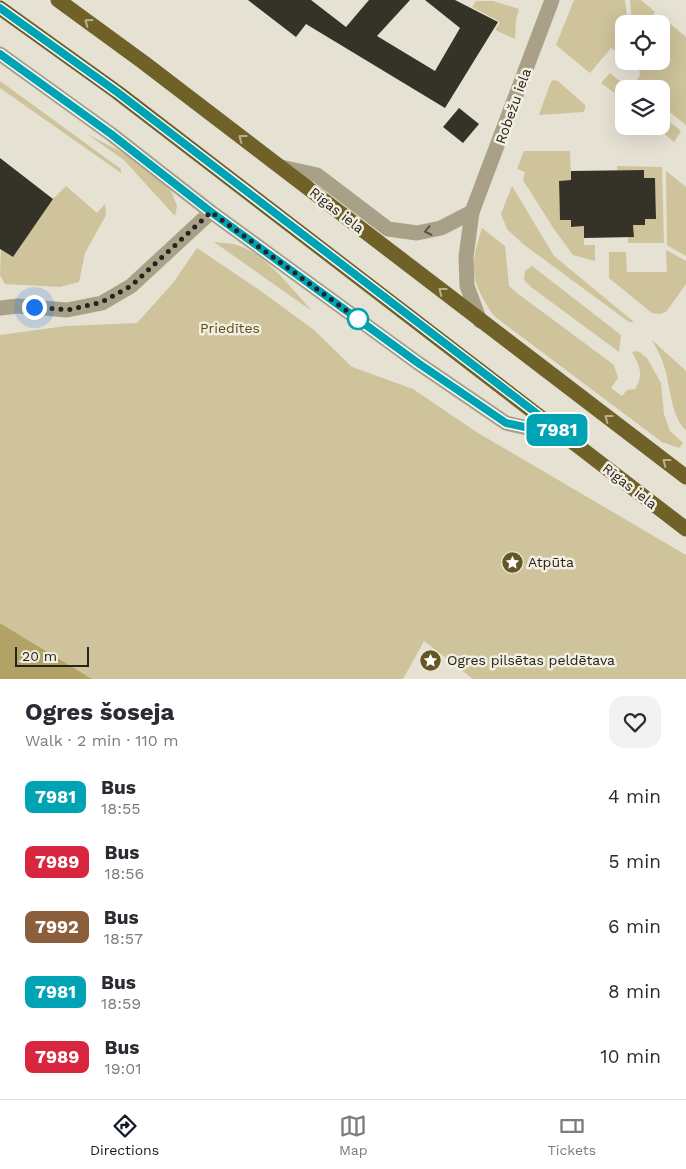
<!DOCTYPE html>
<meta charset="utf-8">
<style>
:root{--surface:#fff;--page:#f2f2f3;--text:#2b2b33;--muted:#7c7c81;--line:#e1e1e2;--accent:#111827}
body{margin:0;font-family:"Work Sans",sans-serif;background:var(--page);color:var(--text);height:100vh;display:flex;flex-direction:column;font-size:19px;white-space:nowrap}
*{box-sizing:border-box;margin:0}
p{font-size:16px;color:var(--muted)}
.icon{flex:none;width:28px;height:28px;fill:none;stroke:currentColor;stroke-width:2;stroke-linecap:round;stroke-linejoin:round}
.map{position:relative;height:679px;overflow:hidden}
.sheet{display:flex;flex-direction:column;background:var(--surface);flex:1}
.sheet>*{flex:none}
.badge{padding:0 10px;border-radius:8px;font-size:18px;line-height:32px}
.controls{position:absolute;left:615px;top:15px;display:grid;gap:10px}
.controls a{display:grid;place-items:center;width:55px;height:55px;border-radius:10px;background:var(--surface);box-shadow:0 5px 20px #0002;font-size:25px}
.scale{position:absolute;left:15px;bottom:12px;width:74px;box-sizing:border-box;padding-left:5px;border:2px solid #24231d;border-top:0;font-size:14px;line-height:18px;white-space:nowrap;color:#24231d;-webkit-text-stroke:4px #f2eee0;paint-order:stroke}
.you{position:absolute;width:25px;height:25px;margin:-12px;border:4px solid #fff;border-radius:50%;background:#1a73e8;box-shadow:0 0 0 8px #1a73e833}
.map>.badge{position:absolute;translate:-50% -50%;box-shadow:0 0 0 2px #fff}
.round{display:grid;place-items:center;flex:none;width:52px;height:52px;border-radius:15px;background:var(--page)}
.head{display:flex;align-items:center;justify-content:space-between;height:85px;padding:0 25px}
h1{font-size:24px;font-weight:700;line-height:38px}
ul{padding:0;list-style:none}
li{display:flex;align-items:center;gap:15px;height:65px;padding:0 25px}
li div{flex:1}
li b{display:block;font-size:19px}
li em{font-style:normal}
li .badge{min-width:55px;font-weight:700;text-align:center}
.menu{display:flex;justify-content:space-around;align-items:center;height:70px;border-top:1px solid var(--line);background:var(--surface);font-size:14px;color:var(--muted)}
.menu a{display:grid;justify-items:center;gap:2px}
.menu .current{color:var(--accent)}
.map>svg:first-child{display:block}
.green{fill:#cec39a}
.water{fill:#b3a265}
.building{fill:#353227}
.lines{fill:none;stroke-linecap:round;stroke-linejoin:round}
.minor{stroke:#a8a187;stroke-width:15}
.trunk{stroke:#706128;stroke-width:15}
.oneway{stroke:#b8af8d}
.oneway2{stroke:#595547}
.line-casing{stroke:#fff;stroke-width:11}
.line{stroke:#00a3b4;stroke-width:8}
.walk{stroke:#24231d;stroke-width:5;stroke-dasharray:0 9}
.stop-dot{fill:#fff;stroke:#00a3b4;stroke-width:2.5}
.labels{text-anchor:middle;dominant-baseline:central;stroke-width:5;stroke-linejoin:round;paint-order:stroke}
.street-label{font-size:14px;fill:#24231d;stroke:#f2eee0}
.park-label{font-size:14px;fill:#5b4f1f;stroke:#f2eee0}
.poi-label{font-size:14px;fill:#24231d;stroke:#f2eee0;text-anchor:start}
</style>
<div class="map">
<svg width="686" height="679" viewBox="0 0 686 679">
<rect width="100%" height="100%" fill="#e5e1d3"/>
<!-- green -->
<g class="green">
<polygon points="574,0 625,0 628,24 624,24 624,57 611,48 590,73 556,45"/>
<polygon points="630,0 641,0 655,12 647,24 632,24"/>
<polygon points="476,1 493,1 519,9 516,20 515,39 495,30 500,22 472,7"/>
<polygon points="662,17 686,37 686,125 661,105 661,89 646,89 636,82 640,75 638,61 661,61 661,24 656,24"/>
<polygon points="610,73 629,89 624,89 624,100 601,83"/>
<polygon points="553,80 558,81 585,105 585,109 583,112 539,115 550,84"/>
<polygon points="0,81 121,169 121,173 0,88"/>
<polygon points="661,115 681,131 674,142 655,126 661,126"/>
<polygon points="87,134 127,155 162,182 171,191 177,206 175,216 124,160"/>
<polygon points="524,151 570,151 571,180 559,181 560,220 571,220 572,227 584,226 584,245 595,245 595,261 573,255 554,229 523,180 525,172 517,169"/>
<polygon points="617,166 662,167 664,243 628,243 628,237 634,236 633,225 645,225 645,219 656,219 655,179 644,178 643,170 617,170"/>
<polygon points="666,171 686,187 686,256 667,245"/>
<polygon points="66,186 97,213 105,204 106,215 85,253 79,282 60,287 5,284 0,275 1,250 13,257 53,199"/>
<polygon points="512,186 554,256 634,322 629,322 523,244 507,229 501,214"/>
<path d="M482,228L505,246L509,286L517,293L614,365L618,378L611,388L622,396L627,390L635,389C644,374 640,367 632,352L638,351L647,358L661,383L664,414L670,431L683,443L679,448L662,442L494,316C470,280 469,268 482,228Z"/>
<path d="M214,242C220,243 227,243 233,244C264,251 291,288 312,311Z"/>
<polygon points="197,248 258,289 314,330 352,367 413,389 478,433 686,555 686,679 473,679 424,641 403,679 92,679 0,623 0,335 66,326 137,323 173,283"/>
<polygon points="666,250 686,261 686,284 666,312 660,314 652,313 609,278 609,252 626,252 627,272 667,272"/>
<polygon points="532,266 621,335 619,352 531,287 524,280 525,271"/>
<path d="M652,340L686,371V430C671,418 670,383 664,366C662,357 656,348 652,340Z"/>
</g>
<!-- water -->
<polygon class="water" points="0,623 92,679 0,679"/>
<!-- building -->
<g class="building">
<polygon points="248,0 311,0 346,27 369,0 410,0 377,36 435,71 460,28 425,0 455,0 498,22 445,108 306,24 296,37"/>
<polygon points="459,108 479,124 463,143 443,127"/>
<polygon points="0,158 53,199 13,257 0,249"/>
<polygon points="644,170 644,178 655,178 656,219 645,219 645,225 633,225 634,237 584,238 584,226 571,227 571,220 560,220 559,181 571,180 571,171"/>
</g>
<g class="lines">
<!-- minor -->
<g class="minor">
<polyline points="0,54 111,134 211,212 318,290 418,363 506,423 566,437"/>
<polyline points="281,167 317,175 388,229 417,233 441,228 472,212"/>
<polyline points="0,308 18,306 67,310 102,303 131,286 211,212"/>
<polyline points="480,321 467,286 466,257 472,212 552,0"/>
</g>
<!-- trunk -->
<g class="trunk">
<polyline points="58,0 143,62 686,477"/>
<polyline points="0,8 117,92 686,529"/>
</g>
</g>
<!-- one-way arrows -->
<defs><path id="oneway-chevron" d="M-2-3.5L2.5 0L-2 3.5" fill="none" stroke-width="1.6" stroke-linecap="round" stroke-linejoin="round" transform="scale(1.25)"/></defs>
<g class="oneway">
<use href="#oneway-chevron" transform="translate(88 22) rotate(-144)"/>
<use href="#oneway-chevron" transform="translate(242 138) rotate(-143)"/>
<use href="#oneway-chevron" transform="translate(442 291) rotate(-142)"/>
<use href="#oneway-chevron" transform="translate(608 418) rotate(-143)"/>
<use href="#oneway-chevron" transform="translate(666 462) rotate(-143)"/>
</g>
<use class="oneway2" href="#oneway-chevron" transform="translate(428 231) rotate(168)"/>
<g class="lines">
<defs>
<polyline id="line" points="0,8 117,92 566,436 506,423 418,363 318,290 211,212 111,134 0,54"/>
</defs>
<!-- line casing -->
<use href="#line" class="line-casing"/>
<!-- line -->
<use href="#line" class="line"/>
<!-- walk -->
<polyline class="walk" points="34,307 68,310 102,302 131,286 211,212 358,319"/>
</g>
<!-- icons -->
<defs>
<symbol id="sight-disc" viewBox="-11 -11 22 22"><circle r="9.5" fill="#655724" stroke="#f2eee0"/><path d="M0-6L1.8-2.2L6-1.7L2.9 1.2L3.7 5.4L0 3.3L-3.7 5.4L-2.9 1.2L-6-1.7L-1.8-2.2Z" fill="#fff"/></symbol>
</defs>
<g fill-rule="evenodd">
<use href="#sight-disc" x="500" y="550" width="25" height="25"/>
<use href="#sight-disc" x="418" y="648" width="25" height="25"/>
</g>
<!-- markers -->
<circle class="stop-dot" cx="358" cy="319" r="10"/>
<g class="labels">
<!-- street labels -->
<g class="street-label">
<text transform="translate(513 106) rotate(-70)">Robežu iela</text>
<text transform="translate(337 210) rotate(38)">Rīgas iela</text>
<text transform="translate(630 486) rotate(38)">Rīgas iela</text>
</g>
<!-- park labels -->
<g class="park-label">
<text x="230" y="328">Priedītes</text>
</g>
<!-- poi labels -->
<g class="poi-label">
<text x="528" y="562">Atpūta</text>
<text x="447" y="660">Ogres pilsētas peldētava</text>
</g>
</g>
</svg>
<div class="controls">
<a><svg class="icon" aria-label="locate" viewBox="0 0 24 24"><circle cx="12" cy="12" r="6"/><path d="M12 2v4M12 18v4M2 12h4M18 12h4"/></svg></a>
<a><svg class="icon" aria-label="layers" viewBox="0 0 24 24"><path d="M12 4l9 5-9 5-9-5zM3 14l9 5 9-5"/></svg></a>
</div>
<div class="scale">20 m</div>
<div class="you" style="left:34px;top:307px"></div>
<b class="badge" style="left:557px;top:430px;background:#00a3b4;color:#fff">7981</b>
</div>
<section class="sheet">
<div class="head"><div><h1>Ogres šoseja</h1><p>Walk · 2 min · 110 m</p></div><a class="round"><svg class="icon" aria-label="heart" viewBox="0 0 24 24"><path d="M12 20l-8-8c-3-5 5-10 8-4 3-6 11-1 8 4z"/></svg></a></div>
<ul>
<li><span class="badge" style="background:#00a3b4;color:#fff">7981</span><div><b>Bus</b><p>18:55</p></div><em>4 min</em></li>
<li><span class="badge" style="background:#d7263d;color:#fff">7989</span><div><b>Bus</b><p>18:56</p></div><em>5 min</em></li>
<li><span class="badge" style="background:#8b5e3c;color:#fff">7992</span><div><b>Bus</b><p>18:57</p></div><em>6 min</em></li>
<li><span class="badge" style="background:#00a3b4;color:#fff">7981</span><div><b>Bus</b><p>18:59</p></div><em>8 min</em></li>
<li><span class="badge" style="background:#d7263d;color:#fff">7989</span><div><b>Bus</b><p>19:01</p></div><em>10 min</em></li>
</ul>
</section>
<nav class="menu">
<a class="current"><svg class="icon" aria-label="directions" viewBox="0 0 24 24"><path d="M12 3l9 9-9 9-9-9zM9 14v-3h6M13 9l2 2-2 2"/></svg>Directions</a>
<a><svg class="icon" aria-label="map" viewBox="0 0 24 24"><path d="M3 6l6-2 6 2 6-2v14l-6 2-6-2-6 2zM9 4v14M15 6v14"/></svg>Map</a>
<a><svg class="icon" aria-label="tickets" viewBox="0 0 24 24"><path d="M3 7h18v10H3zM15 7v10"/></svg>Tickets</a>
</nav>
